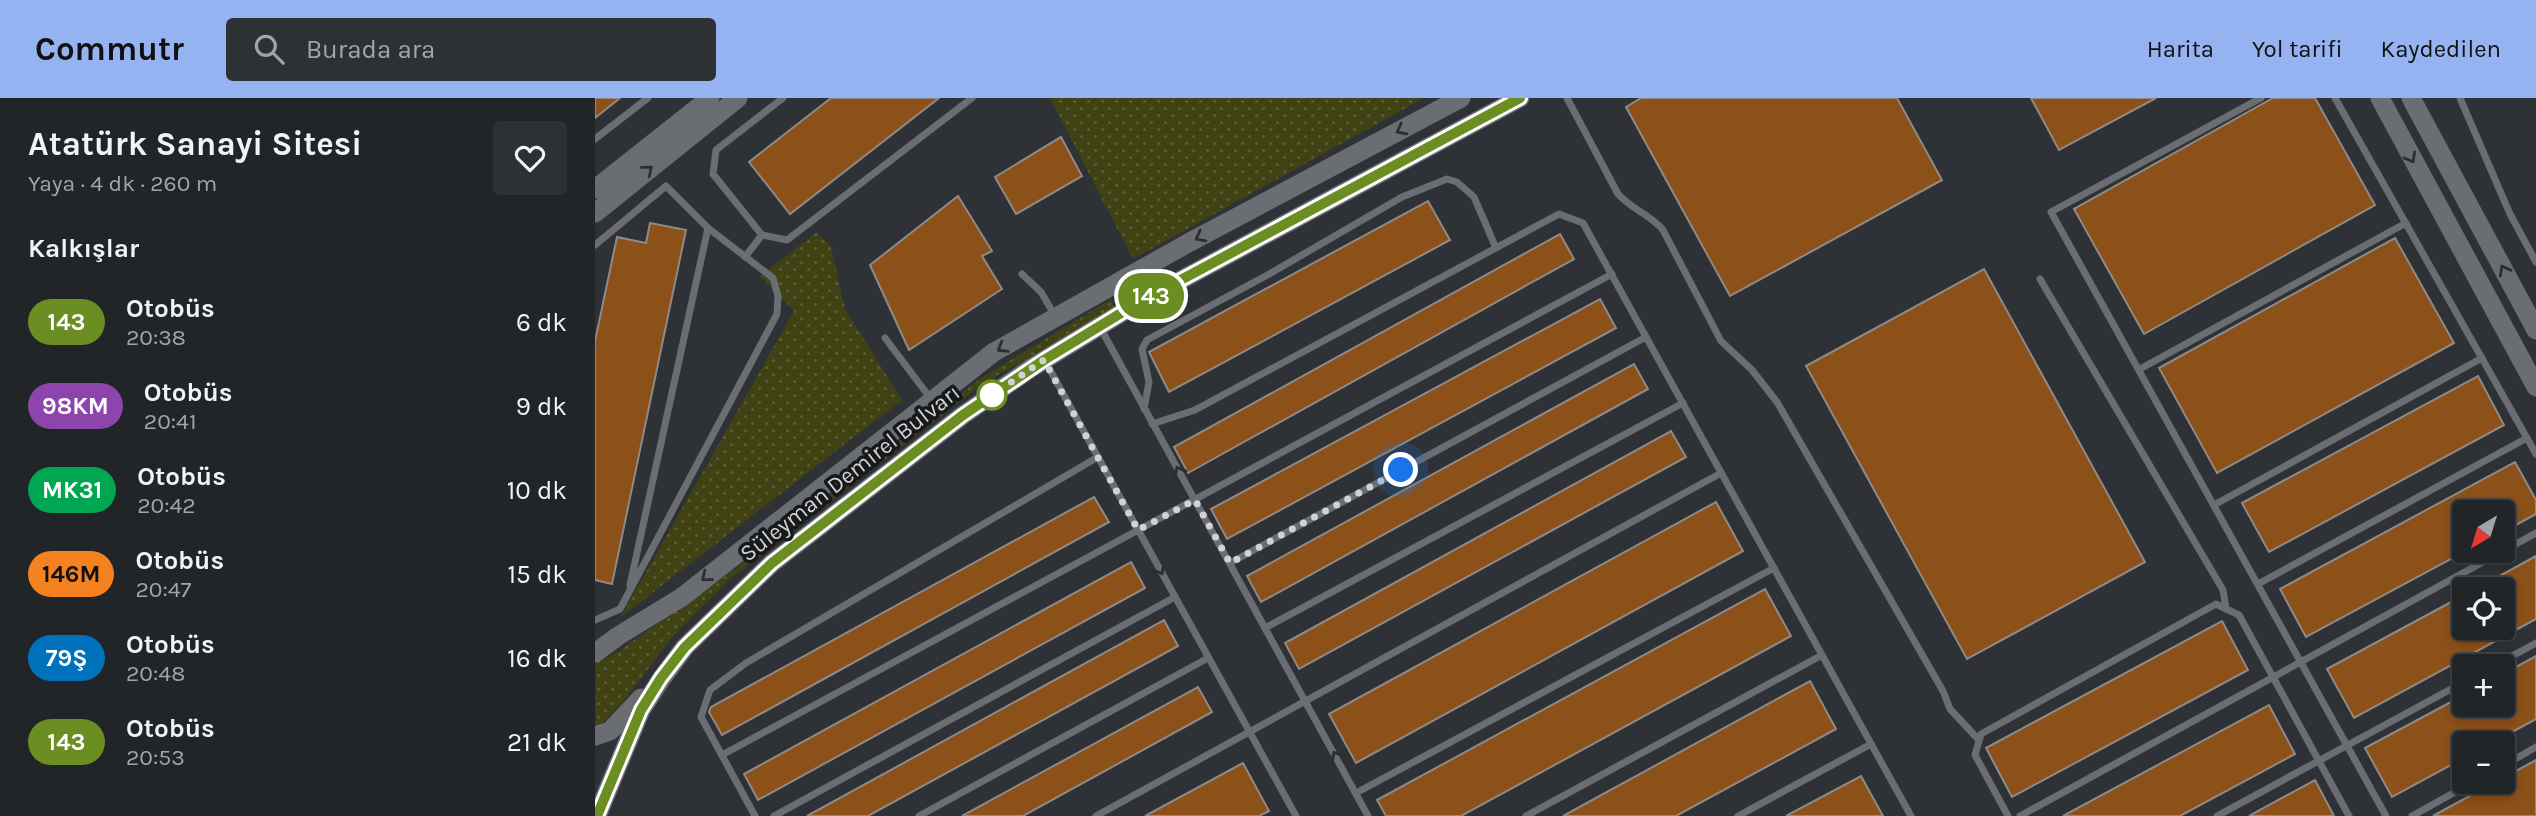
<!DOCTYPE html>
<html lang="tr">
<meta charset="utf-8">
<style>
:root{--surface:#222528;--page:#2e3134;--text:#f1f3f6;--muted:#a2a5a8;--line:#3f4245;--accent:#95b2f1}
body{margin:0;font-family:Karla,sans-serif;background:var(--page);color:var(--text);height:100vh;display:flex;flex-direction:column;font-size:26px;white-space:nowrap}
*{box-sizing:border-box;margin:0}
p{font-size:23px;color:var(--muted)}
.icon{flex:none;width:38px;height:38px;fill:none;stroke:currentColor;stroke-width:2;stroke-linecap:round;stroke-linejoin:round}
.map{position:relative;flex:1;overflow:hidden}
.side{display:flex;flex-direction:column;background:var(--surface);width:595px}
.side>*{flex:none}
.badge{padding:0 14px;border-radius:23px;font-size:24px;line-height:46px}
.needle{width:46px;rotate:218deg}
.controls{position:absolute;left:1857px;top:402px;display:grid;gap:14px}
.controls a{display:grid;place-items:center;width:63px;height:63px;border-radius:7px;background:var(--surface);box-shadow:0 4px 10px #0003,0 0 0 2px var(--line);font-size:35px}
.you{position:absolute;width:35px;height:35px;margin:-18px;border:5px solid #fff;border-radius:50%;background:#1a73e8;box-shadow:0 0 0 10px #1a73e833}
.map>.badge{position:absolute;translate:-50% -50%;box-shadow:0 0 0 4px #fff}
h2{padding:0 28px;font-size:26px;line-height:63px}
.round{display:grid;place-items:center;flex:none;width:74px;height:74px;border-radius:7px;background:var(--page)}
.overview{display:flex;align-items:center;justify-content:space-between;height:119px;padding:0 28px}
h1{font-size:33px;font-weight:700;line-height:52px}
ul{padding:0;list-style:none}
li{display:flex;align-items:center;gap:21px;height:84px;padding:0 28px}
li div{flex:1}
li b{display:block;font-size:26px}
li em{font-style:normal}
li .badge{min-width:77px;font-weight:700;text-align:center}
header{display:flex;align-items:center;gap:42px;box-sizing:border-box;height:98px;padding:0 35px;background:var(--accent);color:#111}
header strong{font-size:33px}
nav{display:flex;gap:38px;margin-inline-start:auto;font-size:24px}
.search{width:490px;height:63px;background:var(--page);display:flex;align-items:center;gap:18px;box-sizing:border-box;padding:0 24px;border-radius:7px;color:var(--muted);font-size:26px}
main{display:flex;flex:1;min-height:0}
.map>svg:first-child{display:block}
.grass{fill:url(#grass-dots)}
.building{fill:#8c5019;stroke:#8f8a87;stroke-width:2}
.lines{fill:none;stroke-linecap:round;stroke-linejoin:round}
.lane{stroke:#6a6e72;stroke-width:7}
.secondary{stroke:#6a6e72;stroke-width:19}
.oneway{stroke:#2c2e30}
.line-casing{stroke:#fff;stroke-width:16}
.line{stroke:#6b8e23;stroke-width:10}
.walk{stroke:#d0d2d4;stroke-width:7;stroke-dasharray:0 12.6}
.stop-dot{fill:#fff;stroke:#6b8e23;stroke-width:3.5}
.labels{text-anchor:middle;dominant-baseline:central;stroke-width:7;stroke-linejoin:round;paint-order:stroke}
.street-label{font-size:23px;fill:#d0d2d4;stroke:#17191a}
</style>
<header>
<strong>Commutr</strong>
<div class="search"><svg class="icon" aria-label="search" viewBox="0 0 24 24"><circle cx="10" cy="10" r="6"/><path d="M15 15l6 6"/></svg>Burada ara</div>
<nav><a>Harita</a><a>Yol tarifi</a><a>Kaydedilen</a></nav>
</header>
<main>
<section class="side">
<div class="overview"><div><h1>Atatürk Sanayi Sitesi</h1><p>Yaya · 4 dk · 260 m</p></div><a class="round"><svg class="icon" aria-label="heart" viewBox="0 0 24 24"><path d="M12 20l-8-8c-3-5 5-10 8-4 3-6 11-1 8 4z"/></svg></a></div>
<h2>Kalkışlar</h2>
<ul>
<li><span class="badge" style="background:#6b8e23;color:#fff">143</span><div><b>Otobüs</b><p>20:38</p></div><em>6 dk</em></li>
<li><span class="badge" style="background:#8e44ad;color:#fff">98KM</span><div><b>Otobüs</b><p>20:41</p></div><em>9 dk</em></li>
<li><span class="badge" style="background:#00a651;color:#fff">MK31</span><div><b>Otobüs</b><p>20:42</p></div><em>10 dk</em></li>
<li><span class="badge" style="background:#f58220;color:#111">146M</span><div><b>Otobüs</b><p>20:47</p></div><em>15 dk</em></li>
<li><span class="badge" style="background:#0072bc;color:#fff">79Ş</span><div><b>Otobüs</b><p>20:48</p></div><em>16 dk</em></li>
<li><span class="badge" style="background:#6b8e23;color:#fff">143</span><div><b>Otobüs</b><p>20:53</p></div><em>21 dk</em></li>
</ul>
</section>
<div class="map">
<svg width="1941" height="718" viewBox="0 0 1941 718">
<defs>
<pattern id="grass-dots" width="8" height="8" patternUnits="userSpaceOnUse" patternTransform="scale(1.75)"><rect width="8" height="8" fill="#404214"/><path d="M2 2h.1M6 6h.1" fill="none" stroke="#5b5c35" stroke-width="1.8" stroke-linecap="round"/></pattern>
</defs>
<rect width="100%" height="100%" fill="#2e3135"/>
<!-- grass -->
<g class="grass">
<polygon points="455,0 829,0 538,161"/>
<polygon points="222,134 236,149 250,211 307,302 25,520 199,213 165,178"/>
<polygon points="516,201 520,210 389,285 135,481 79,537 27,605 0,632 0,565 18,557 136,474 386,280"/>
</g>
<!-- building -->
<g class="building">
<polygon points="0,0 25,0 0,20"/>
<polygon points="236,0 344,0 195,116 154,64"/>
<polygon points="1046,0 1302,0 1347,82 1135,198 1031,9"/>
<polygon points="1436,0 1561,0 1464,52"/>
<polygon points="1678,0 1720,0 1780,107 1549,236 1479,111"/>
<polygon points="466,39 487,78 421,116 400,79"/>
<polygon points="363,98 397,153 387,158 407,191 314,252 275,167"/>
<polygon points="833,103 855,142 574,294 554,254"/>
<polygon points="55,125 91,132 17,486 0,482 0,243 22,139 51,145"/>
<polygon points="965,136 979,161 593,375 579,349"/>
<polygon points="1800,140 1859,245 1622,375 1564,270"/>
<polygon points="1389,171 1550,464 1372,561 1211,268"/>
<polygon points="1005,201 1021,230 632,441 616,411"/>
<polygon points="1039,266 1053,291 666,504 652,478"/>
<polygon points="1883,278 1909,327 1674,454 1647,405"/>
<polygon points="1076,333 1091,359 704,571 690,545"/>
<polygon points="1920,364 1941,402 1941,416 1908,434 1908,415 1869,415 1869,454 1711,539 1685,491"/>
<polygon points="499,399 514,424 127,637 114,614 116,609"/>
<polygon points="1121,404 1148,453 761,665 734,616"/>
<polygon points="1941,458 1941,521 1759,620 1732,571 1869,497 1869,530 1908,530 1908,492 1879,492"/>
<polygon points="536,464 550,490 163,702 149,676"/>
<polygon points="1170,491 1196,538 866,718 791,718 782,702"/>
<polygon points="569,522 583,548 273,718 212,718"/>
<polygon points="1627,523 1653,572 1417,699 1391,650"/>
<polygon points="1941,558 1941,621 1895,646 1869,646 1869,660 1797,699 1770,650 1869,597 1869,607 1908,607 1908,576"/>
<polygon points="1215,583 1241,631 1081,718 968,718"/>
<polygon points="603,589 617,614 428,718 367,718"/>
<polygon points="1674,607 1700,656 1585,718 1468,718"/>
<polygon points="1941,662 1941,718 1838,718 1900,684 1908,684 1908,680"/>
<polygon points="648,665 674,713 664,718 550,718"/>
<polygon points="1266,678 1288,718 1191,718"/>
<polygon points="1720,682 1739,718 1654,718"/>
</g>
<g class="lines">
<!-- lane -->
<g class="lane">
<polyline points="188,0 121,52 118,76 167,137 192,142 377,0"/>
<path d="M972,0L1023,96C1036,111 1056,117 1068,132L1126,243L1157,272L1182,304L1348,593L1355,611L1384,642"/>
<polyline points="1666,0 1456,114 1791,718"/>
<polyline points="1740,0 1941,356"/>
<polyline points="1865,0 1915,116 1941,164"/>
<polyline points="0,41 53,0"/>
<polyline points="0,147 71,88 113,130 178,180 183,198 182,216 25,511 0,522"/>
<polyline points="150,159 167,137"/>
<polyline points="427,176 446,194 460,218"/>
<polyline points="1445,181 1628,492 1631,511"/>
<polyline points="506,231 773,718"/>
<polyline points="290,240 336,301"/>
<polyline points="450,263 701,718"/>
<polyline points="1545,271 1811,125"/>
<polyline points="549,311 554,284 547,251 552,242 676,175 807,99 852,81 862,84 879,99 901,150"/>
<polyline points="557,326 600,312 964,116 988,125 1316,718"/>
<polyline points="1619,407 1887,260"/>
<polyline points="635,465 1051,239"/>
<polyline points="1663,486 1932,340"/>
<polyline points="35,487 113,130"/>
<polyline points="670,530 1088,305"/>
<polyline points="1897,569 1941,545"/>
<polyline points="127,657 1017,176"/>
<polyline points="1908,668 1941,649"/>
<polyline points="761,695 1179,470"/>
<polyline points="160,718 106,619 115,592 151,565 503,359"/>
<polyline points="179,718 580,499"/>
<polyline points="324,718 613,560"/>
<polyline points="501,718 1126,375"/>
<polyline points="931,718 1227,557"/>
<polyline points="1143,718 1276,646"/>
<polyline points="1413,718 1380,657 1386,636 1621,506 1644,517 1754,718"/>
<polyline points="1425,718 1941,435"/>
<polyline points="1622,718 1869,584"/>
<polyline points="1817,718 1878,684"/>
</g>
<!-- secondary -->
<g class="secondary">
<polyline points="1785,0 1941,289"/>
<polyline points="1816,0 1941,232"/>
<polyline points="0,91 115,0"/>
<polyline points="0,115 143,0"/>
<polyline points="0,555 23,538 87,499 399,254 595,144 866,0"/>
<polyline points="0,638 15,633 46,600"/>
<polyline points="2,718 46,612 67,580 90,549 177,465 368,317 436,270 541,206 925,0"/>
</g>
</g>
<!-- one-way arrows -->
<defs><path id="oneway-chevron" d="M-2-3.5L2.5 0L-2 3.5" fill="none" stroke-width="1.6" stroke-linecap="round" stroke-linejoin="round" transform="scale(1.75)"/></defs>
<g class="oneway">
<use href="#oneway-chevron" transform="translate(806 32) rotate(152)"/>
<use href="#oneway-chevron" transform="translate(1816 60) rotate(61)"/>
<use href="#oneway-chevron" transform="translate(53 72) rotate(-39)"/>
<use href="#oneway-chevron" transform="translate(605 139) rotate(152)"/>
<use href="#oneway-chevron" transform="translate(1909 172) rotate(-118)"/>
<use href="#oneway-chevron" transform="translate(407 250) rotate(149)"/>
<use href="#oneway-chevron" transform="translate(584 373) rotate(-119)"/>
<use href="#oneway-chevron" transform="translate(565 472) rotate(61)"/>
<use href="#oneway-chevron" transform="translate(111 479) rotate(141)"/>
<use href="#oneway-chevron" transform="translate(741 658) rotate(-119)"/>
</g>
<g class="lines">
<defs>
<polyline id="line" points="2,718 46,612 66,580 90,549 177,465 368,317 449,262 541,206 925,0"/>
</defs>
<!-- line casing -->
<use href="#line" class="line-casing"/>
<!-- line -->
<use href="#line" class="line"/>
<!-- walk -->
<polyline class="walk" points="397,297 391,301 449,262 543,432 600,402 635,465 806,372"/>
</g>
<!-- markers -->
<circle class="stop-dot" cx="397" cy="297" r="14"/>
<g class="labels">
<!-- street labels -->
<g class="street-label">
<text transform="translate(255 375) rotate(-38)">Süleyman Demirel Bulvarı</text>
</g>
</g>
</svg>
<div class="controls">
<a><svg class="needle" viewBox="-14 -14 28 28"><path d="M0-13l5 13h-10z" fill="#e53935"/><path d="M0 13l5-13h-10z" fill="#a2a5a8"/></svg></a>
<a><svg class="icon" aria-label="locate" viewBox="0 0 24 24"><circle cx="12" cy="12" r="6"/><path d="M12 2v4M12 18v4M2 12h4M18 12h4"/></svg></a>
<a>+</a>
<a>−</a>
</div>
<div class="you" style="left:806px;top:372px"></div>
<b class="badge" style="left:556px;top:198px;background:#6b8e23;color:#fff">143</b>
</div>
</main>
